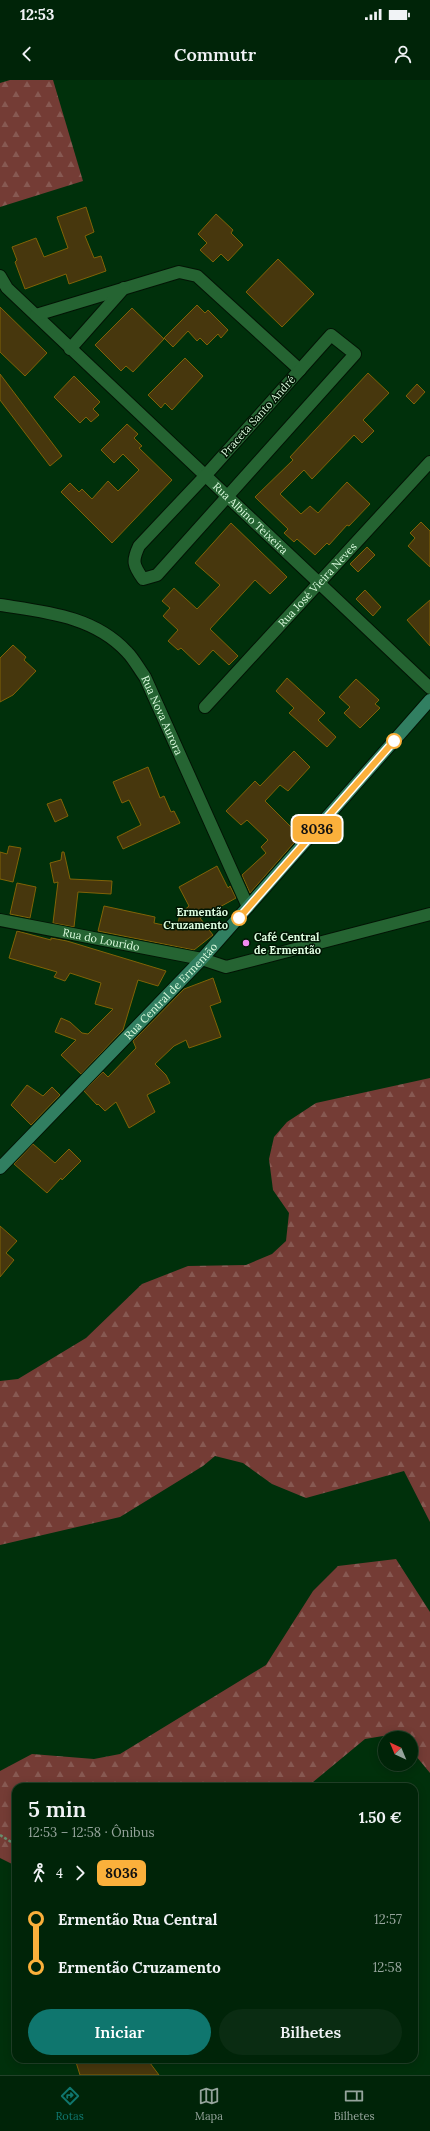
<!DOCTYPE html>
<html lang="pt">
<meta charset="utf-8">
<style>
:root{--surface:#002408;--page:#0a2c12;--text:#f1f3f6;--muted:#95a49c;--line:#224129;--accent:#0f766e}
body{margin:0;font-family:Lora,serif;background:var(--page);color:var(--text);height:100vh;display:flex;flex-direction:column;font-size:15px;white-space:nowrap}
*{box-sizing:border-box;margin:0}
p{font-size:13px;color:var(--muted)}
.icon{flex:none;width:22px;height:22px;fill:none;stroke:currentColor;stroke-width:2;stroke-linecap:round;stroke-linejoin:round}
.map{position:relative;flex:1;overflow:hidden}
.sheet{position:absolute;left:12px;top:1703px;width:406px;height:280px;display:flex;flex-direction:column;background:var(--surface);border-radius:12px;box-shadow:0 2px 10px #0003,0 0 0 1px var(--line)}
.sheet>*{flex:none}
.badge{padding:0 8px;border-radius:6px;font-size:14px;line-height:26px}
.needle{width:26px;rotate:316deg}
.buttons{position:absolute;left:378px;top:1651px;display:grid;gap:8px}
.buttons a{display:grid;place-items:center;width:40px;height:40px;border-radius:50%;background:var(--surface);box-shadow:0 2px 10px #0003,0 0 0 1px var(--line);font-size:20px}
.map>.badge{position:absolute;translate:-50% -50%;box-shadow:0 0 0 2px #fff}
.legs{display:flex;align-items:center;gap:6px;height:44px;padding:0 16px;font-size:13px}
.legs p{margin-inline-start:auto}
.summary{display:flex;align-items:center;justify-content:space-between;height:68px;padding:0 16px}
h1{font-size:22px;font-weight:600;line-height:30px}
.action{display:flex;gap:8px;margin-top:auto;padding:8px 16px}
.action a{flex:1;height:46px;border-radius:24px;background:var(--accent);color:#fff;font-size:16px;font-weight:600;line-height:46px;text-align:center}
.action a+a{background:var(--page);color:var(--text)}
ul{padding:0 16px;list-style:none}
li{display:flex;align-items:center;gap:14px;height:48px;font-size:15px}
li i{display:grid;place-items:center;width:6px;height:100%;margin:0 5px;background:currentColor}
li i::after{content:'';width:10px;height:10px;margin:-5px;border:3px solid;border-radius:50%;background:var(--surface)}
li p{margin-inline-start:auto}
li:first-child i{background:linear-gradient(#0000 50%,currentColor 0)}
li:last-child i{background:linear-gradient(currentColor 50%,#0000 0)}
.status{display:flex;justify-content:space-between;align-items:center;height:28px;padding:0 20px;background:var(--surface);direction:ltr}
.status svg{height:11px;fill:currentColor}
header{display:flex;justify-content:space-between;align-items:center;height:52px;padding:0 16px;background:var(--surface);font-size:18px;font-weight:600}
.menu{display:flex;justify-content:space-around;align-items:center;height:56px;border-top:1px solid var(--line);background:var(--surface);font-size:11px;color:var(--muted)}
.menu a{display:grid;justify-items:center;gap:2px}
.menu .selected{color:var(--accent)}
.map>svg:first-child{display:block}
.forest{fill:url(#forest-firs)}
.building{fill:#47370d;stroke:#806307}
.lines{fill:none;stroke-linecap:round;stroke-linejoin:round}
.street-casing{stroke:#031405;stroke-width:14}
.secondary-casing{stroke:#031405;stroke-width:14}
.path{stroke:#678f6e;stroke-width:2.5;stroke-dasharray:3 2;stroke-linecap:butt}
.street{stroke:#256432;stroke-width:12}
.secondary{stroke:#317f61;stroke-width:12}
.line-1-casing{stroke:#fff;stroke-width:9}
.line-1{stroke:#fbb03b;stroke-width:6}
.stop-1-dot{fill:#fff;stroke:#fbb03b;stroke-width:2}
.poi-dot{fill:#f38af1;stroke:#001503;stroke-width:1.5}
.labels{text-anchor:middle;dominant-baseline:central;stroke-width:3;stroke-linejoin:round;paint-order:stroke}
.street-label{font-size:11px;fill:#dcfcdf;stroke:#001503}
.stop-label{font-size:11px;font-weight:bold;fill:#dcfcdf;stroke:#001503;text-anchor:end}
.poi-label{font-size:11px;font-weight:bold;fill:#dcfcdf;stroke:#001503;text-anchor:start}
</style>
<div class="status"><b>12:53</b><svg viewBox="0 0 49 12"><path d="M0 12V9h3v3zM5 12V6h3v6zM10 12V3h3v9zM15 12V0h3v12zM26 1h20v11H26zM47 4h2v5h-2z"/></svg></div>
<header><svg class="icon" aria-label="back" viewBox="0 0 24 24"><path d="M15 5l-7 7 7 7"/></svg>Commutr<svg class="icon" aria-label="person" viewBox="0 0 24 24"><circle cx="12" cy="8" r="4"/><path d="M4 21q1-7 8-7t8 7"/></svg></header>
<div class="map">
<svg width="430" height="1995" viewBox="0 0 430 1995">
<defs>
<pattern id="forest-firs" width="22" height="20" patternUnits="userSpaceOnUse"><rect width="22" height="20" fill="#743c35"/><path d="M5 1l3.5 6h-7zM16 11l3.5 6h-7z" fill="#875952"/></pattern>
</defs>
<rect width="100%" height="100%" fill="#00300b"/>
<!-- forest -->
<g class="forest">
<polygon points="10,0 53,0 83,101 0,127 0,3"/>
<polygon points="430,998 430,1442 404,1391 306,1418 272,1404 243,1383 215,1376 203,1386 120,1437 0,1465 0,1301 18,1299 86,1258 142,1204 188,1186 246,1185 272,1174 286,1161 289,1133 273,1110 269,1079 274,1057 287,1042 316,1023"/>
<polygon points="396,1479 430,1532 430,1693 411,1670 411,1658 390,1658 383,1656 365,1659 307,1707 16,1707 16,1786 0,1778 0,1691 32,1674 94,1679 120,1674 266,1585 313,1511 338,1486"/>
</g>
<!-- building -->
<g class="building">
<polygon points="86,127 94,152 85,156 94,178 101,176 106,191 69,204 66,194 25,209 15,182 17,180 12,167 36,158 44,177 68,168 57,137"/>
<polygon points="216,134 233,150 231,153 243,165 228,181 221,174 213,182 200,170 207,163 198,154"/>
<polygon points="278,179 314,214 282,247 246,212"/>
<polygon points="197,225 205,233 208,230 228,250 221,258 218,254 207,265 200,258 197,261 188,251 173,267 164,258"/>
<polygon points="0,227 47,273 25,296 0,272"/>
<polygon points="132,228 164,259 133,292 126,286 121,291 95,265"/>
<polygon points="185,278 203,296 172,330 165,323 161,328 148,315"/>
<polygon points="368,293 389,313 363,340 374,351 362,363 354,355 312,399 304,390 280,414 301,434 310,426 318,433 347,402 370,424 349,446 347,445 329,465 327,463 315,475 297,459 294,462 284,453 288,449 255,417 293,380 290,377"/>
<polygon points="0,294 62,376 50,386 0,320"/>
<polygon points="74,296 100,322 93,329 99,335 91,342 86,337 80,343 54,317"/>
<polygon points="417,304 425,312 414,324 406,316"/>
<polygon points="127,344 138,354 134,358 142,366 139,368 172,400 112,463 61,412 70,403 79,412 82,409 92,419 108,401 118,411 139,390 123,374 114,383 101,370"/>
<polygon points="421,442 430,451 430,487 408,466 415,458 410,453"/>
<polygon points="231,443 287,497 270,514 255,500 210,549 238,576 229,585 213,570 199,585 181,568 178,570 168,561 178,550 163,536 170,528 162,521 174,508 197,529 220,505 195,483"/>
<polygon points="367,467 375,475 358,492 350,484"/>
<polygon points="365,510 381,527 373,536 356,519"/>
<polygon points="430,520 430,566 407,540"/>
<polygon points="13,565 26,577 24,580 36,591 13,615 0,622 0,578"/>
<polygon points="287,598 325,633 318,640 336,657 327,667 289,633 294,628 276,611"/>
<polygon points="356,599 379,620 375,624 380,628 360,648 344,633 350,627 339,617"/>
<polygon points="294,671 310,687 288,711 280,705 265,721 300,756 250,813 242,795 266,773 261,767 268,760 247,740 241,745 226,731 255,701 260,706"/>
<polygon points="148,687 160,718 164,716 171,732 174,731 180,743 123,769 117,757 141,745 129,720 122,723 113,702"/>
<polygon points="61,719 68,736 55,742 47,724"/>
<polygon points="9,766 21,768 13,802 0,799 0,772 7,774"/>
<polygon points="62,772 64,772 70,799 112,801 111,814 78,812 74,847 53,843 58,802 54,803 50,783 61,780"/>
<polygon points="217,786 228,808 230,806 236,818 200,838 213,855 194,870 98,851 104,826 155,837 154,843 177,848 180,834 189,826 179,807"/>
<polygon points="17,803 36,807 30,838 10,834"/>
<polygon points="17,851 51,860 51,858 67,861 166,891 158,906 138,900 123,950 81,994 61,975 76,960 55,952 61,938 70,942 82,953 88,954 113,929 95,924 101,903 70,893 65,901 54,897 57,892 9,878"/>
<polygon points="213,898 221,922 210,926 221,957 189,968 186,960 174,966 155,984 166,995 170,1003 147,1015 155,1032 129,1048 116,1022 105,1031 98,1024 97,1025 84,1011 103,992 108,997 136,968 133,961 184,909"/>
<polygon points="27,1005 43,1016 52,1007 60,1015 31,1045 11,1025"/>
<polygon points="33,1064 55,1083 69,1069 81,1081 62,1100 61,1098 47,1113 14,1084"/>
<polygon points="0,1146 17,1161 6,1173 14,1180 0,1197"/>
<polygon points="75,1979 147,1979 159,1995 80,1995"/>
</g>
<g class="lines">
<defs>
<g id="street">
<path id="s1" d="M0,196L7,208L430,608"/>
<polyline points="36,235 179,192 197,196 300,290"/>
<path d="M331,255L355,274L157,495L143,499C133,485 132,481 139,466L205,396Z"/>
<polyline points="70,269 124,208"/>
<path id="s2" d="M0,525C45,532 94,536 127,572C134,579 139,589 145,597L248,827"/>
<path id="s3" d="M205,627L430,382"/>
<path id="s4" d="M0,840L202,879L226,887L430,834"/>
</g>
<g id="secondary">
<path id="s5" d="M0,1088L202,879L430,620"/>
</g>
</defs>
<!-- street casing -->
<use href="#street" class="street-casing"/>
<!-- secondary casing -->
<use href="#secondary" class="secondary-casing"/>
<!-- path -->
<polyline class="path" points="0,1755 16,1765"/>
<!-- street -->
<use href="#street" class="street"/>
<!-- secondary -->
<use href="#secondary" class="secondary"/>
</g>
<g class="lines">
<defs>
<polyline id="line-1" points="239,838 394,661"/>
</defs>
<!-- line-1 casing -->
<use href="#line-1" class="line-1-casing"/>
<!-- line-1 -->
<use href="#line-1" class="line-1"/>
</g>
<!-- markers -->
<g class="stop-1-dot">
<circle cx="394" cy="661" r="7"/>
<circle cx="239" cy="838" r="7"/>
</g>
<circle class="poi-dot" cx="246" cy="863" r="4"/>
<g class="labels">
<!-- street labels -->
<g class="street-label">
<text transform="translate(258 336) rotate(-48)">Praceta Santo André</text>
<text stroke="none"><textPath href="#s1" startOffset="349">Rua Albino Teixeira</textPath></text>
<text stroke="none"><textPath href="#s3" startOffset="166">Rua José Vieira Neves</textPath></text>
<text stroke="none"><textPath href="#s2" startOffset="211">Rua Nova Aurora</textPath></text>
<text stroke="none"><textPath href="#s4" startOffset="103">Rua do Lourido</textPath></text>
<text stroke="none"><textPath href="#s5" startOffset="246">Rua Central de Ermentão</textPath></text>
</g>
<!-- stop labels -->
<g class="stop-label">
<text x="228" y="832">Ermentão<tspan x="228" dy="13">Cruzamento</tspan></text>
</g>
<!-- poi labels -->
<g class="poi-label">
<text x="254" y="857">Café Central<tspan x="254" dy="13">de Ermentão</tspan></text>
</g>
</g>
</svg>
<div class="buttons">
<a><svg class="needle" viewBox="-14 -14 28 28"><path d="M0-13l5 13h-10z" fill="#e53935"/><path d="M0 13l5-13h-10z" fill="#95a49c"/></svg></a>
</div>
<b class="badge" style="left:317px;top:749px;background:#fbb03b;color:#111">8036</b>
<section class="sheet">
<div class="summary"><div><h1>5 min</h1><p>12:53 – 12:58 · Ônibus</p></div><b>1.50 €</b></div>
<div class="legs"><svg class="icon" aria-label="walk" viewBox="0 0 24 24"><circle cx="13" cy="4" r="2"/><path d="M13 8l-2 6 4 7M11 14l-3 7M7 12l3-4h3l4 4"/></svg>4<svg class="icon" aria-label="forward" viewBox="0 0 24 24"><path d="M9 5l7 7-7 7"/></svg><b class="badge" style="background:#fbb03b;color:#111">8036</b></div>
<ul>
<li><i style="color:#fbb03b"></i><b>Ermentão Rua Central</b><p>12:57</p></li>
<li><i style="color:#fbb03b"></i><b>Ermentão Cruzamento</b><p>12:58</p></li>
</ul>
<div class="action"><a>Iniciar</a><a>Bilhetes</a></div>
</section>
</div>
<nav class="menu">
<a class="selected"><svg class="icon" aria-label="directions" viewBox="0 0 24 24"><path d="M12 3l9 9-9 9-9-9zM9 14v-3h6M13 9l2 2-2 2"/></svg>Rotas</a>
<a><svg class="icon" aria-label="map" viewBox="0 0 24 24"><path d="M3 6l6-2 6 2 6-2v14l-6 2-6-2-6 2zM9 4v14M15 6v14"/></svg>Mapa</a>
<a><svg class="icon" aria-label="tickets" viewBox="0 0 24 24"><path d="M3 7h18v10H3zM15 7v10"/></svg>Bilhetes</a>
</nav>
